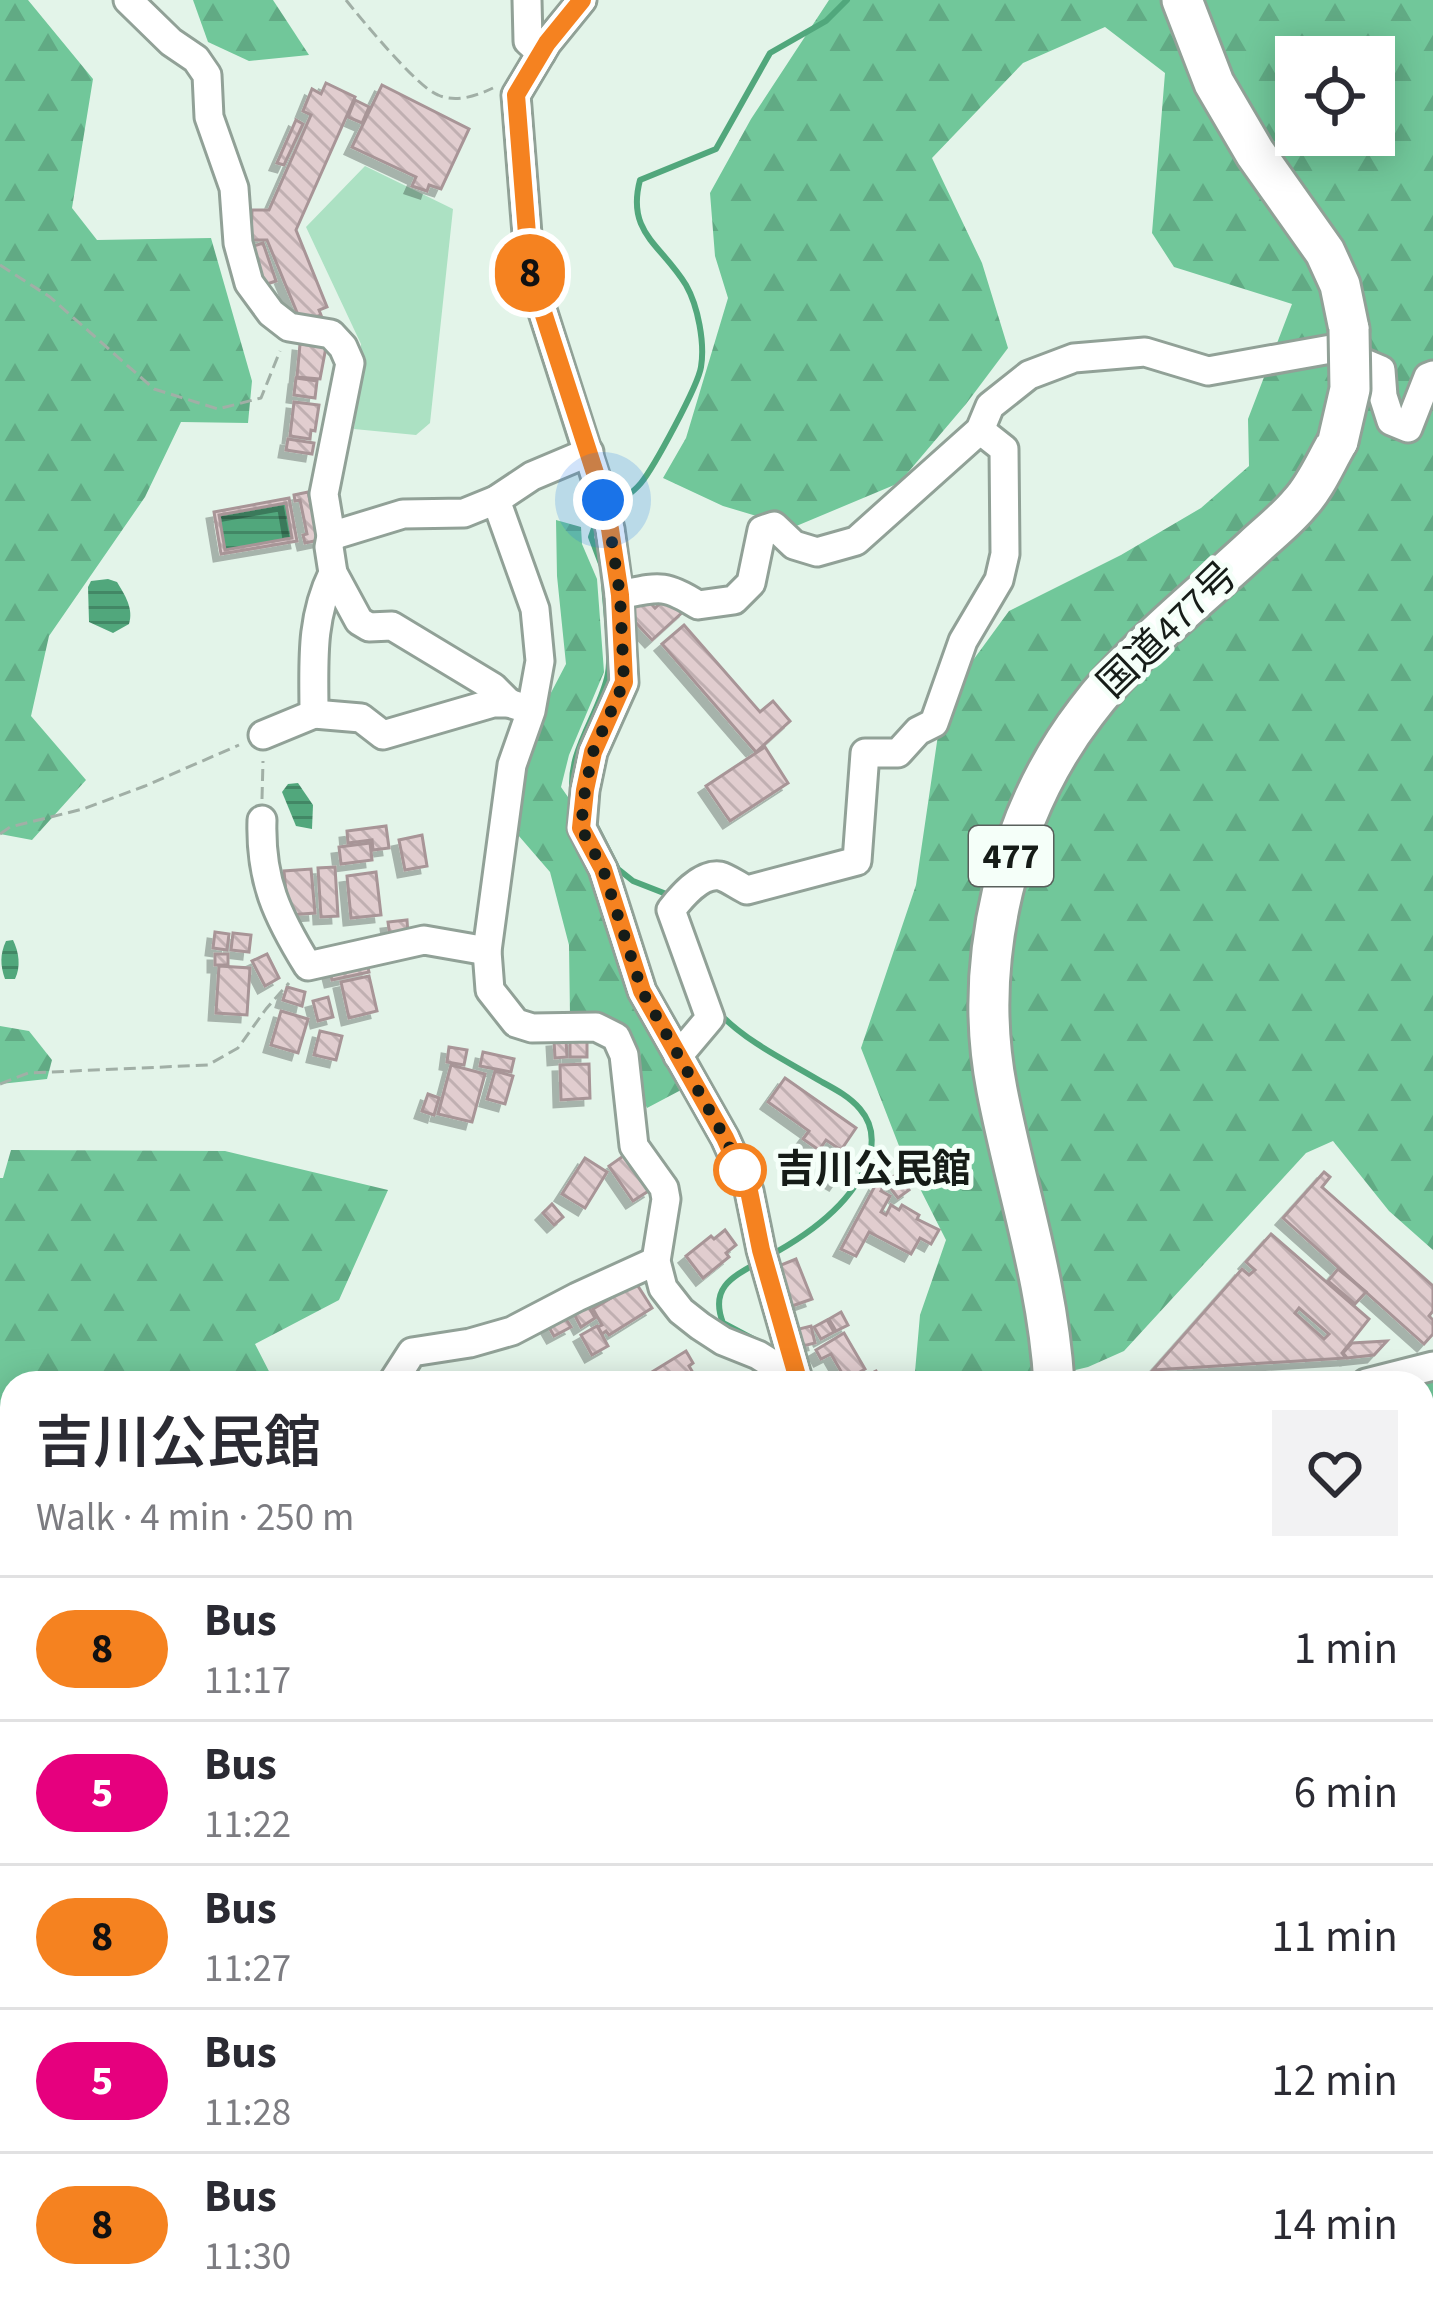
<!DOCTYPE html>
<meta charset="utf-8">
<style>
:root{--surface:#fff;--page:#f2f2f3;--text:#2b2b33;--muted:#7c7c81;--line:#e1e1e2}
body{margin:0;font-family:"Source Sans 3","Noto Sans JP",sans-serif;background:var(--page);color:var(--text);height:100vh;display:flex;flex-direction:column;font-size:45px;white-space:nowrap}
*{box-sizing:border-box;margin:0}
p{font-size:39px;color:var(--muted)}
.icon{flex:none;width:66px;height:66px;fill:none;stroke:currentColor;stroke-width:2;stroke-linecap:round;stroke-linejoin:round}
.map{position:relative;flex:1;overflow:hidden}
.drawer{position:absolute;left:0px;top:1371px;width:1434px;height:948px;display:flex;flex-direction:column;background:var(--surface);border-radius:36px 36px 0 0;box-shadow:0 6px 30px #0003}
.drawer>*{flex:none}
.badge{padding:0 24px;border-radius:39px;font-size:42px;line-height:78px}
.controls{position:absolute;left:1275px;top:36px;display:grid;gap:24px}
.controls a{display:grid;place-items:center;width:120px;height:120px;border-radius:0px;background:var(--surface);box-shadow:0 6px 30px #0003;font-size:60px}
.you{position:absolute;width:60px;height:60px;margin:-30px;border:9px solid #fff;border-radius:50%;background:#1a73e8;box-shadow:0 0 0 18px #1a73e833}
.map>.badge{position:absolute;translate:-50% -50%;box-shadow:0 0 0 6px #fff}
.round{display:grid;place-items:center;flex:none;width:126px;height:126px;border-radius:0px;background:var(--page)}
.summary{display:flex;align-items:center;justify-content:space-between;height:204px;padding:0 36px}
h1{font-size:57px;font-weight:600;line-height:90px}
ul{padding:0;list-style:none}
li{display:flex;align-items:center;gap:36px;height:144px;padding:0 36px;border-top:3px solid var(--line)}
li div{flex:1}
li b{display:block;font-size:45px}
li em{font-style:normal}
li .badge{min-width:132px;font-weight:700;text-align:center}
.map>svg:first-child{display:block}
.green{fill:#ace1c3}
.forest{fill:url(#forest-firs);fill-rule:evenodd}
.water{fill:url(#water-rules)}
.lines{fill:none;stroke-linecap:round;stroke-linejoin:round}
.stream{stroke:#51a77c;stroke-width:6}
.river{stroke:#51a77c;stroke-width:36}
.building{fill:url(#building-back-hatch);stroke:#a89597;stroke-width:3;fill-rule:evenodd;filter:url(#shadow)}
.minor-casing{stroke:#91a197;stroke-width:33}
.highway-casing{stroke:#91a197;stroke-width:45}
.path{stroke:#a1afa6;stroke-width:3;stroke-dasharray:12 6;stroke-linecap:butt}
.minor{stroke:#fff;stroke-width:27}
.highway{stroke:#fff;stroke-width:39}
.rail{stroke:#818d85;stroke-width:6}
.highway-bridge-casing{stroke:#91a197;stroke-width:45;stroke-linecap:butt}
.highway-bridge{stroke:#fff;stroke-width:39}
.line-casing{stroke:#fff;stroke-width:27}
.line{stroke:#f58220;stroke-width:18}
.walk{stroke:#161c18;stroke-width:12;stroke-dasharray:0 21.6}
.stop-dot{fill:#fff;stroke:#f58220;stroke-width:6}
.labels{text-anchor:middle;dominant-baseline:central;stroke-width:10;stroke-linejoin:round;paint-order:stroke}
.shield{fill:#f5fff9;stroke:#59605c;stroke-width:3}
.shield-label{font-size:36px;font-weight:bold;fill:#161c18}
.street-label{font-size:39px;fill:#161c18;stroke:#f5fff9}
.stop-label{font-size:39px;font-weight:bold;fill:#161c18;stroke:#f5fff9;text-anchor:start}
</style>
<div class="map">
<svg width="1433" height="2319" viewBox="0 0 1433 2319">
<defs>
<pattern id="forest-firs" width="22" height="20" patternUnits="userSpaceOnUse" patternTransform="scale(3)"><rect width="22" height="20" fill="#71c79a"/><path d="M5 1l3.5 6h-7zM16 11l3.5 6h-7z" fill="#61aa84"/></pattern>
<pattern id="water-rules" width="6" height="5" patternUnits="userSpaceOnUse" patternTransform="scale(3)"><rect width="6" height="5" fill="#51a77c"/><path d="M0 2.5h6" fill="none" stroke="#428765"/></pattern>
<pattern id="building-back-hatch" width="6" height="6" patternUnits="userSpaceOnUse" patternTransform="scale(3)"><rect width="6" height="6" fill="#e1cdcf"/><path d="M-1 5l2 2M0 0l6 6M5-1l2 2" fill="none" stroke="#c0afb1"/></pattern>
<filter id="shadow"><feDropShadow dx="-7" dy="7" stdDeviation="0" flood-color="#0004"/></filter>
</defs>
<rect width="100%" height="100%" fill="#e3f4e9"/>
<!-- green -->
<polygon class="green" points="365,166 453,209 430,423 416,435 354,429 361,344 306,227"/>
<!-- forest -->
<g class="forest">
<polygon points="0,0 28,0 93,79 72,208 97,240 211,238 252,381 248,423 181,422 145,497 49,636 31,716 86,780 32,840 0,834"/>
<polygon points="193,0 273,0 309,55 249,61 208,42"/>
<path d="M829,0H1433V1250L1389,1211L1333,1141L1306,1153L1124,1351L1088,1367L1042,1378L1041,1383H914L920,1315L946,1240L901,1151L861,1048L916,885L938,735L971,663L1009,611L1121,555L1201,508L1249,466L1248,419L1292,304L1174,267L1152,233L1165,73L1105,27L1023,63L932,158L982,263L1008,348L966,404L899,483L794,527L723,506L663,478L686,438L728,298L715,256L710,193L751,119ZM1296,57H1374V135H1296Z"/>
<polygon points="556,520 581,527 582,544 597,579 604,672 569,755 561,787 577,810 632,981 681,1090 647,1108 632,1078 626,1032 587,1013 570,1016 569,945 550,872 512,828 516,782 543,708 566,664 557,576"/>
<polygon points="0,1026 29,1031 52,1060 47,1079 0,1084"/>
<polygon points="11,1150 225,1151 388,1190 339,1300 255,1344 275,1383 12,1383 12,2307 395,2307 396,2319 0,2319 0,1178 3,1178"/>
<polygon points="1433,1368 1433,1578 1422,1581 1422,1383 1389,1383"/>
<polygon points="624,2307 857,2307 850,2319 617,2319"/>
</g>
<!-- water -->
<g class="water">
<polygon points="286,503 292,538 225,550 219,515"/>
<path d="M108,579L117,582C125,595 134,609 129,624L113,633L89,622L88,587L91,581Z"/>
<polygon points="298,783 313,805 312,829 296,826 282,792 288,784"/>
<path d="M13,940C19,952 21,967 15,979H5C0,965 0,954 6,941Z"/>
</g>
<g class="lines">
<!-- stream -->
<g class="stream">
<path d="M612,508C621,500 633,493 641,483C654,467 698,386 701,367C705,343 698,306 686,285C661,244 626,233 640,180L716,149L770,53L826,21L847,0"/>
<polyline points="597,520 591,537 603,569"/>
<path d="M573,796C566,753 597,718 607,678C613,656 605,607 604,582"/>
<polyline points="593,820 618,869 633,881 674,897"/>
<path d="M721,1015C748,1043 789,1062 822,1082C835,1089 850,1097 860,1109C873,1124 874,1143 868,1161C852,1204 808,1235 769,1256"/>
<path d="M757,1341L723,1323C710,1289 730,1278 757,1263"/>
</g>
<!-- river -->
<g class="river">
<polyline points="1422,1932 1433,1928"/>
<polyline points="529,2319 533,2307"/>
</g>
</g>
<!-- building -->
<g class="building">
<polygon points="326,83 355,97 296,230 327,307 319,310 321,315 301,322 267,240 251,240 252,210 269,210 311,115 303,111 312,89 321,94"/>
<polygon points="382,85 469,129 441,189 429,185 427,191 412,186 416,177 352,147"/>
<polygon points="355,100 369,107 362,123 348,117"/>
<polygon points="296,120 303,124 284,165 277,163"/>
<polygon points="263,243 276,281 261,286 248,248"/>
<polygon points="300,344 326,347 320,379 297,377"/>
<polygon points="296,378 317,381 315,398 294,395"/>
<polygon points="294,402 319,405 315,431 311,430 310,439 290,436"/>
<polygon points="288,439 314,443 312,454 286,450"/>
<polygon points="308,492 319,540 305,543 303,535 307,534 300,500 295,501 294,495"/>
<path d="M289,498L297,541L221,554L214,512ZM286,503L292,538L225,550L219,515Z"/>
<polygon points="670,594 685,610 652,640 627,613 645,597 655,608"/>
<polygon points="684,625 760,712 773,701 790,721 756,752 662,644"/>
<polygon points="765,747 788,783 730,821 706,786"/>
<polygon points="386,826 389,848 373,850 372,840 348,843 347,831"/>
<polygon points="422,835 427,866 405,870 399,840"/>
<polygon points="370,843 372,860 341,864 339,847"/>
<polygon points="335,867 338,916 321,917 318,868"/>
<polygon points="311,869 315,913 288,915 284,871"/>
<polygon points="376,872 381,915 351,918 347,876"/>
<polygon points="407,920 408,935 390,937 388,922"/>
<polygon points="215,932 229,934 227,950 213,948"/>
<polygon points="233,933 251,935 249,952 231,950"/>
<rect x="215" y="954" width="13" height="11"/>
<polygon points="267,954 279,978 265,986 252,961"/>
<polygon points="366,959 369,972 332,980 329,968"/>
<polygon points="219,966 250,968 247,1015 216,1013"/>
<polygon points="369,976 377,1011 349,1018 341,982"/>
<polygon points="287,987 305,992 302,1006 283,1000"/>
<polygon points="328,997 333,1017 318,1021 313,1001"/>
<polygon points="281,1011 308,1019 298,1053 271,1045"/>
<polygon points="320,1031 342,1036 336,1060 314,1055"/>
<polygon points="566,1039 567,1057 555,1058 554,1040"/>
<rect x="570" y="1039" width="17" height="18"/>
<polygon points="449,1047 467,1050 464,1065 447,1062"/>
<polygon points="483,1052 514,1059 511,1072 480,1066"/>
<polygon points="589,1064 590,1098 561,1100 560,1065"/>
<polygon points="451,1065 485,1074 472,1122 438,1114"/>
<polygon points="495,1071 513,1076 505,1104 487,1099"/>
<polygon points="785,1078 856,1128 841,1150 826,1140 819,1150 803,1139 809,1131 768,1102"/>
<polygon points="428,1094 439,1098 434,1115 422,1111"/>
<polygon points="841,1153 854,1161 847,1170 835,1162"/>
<polygon points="626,1154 650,1190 633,1201 609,1166"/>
<polygon points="585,1158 607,1172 585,1208 562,1194"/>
<polygon points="828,1165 843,1173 836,1183 822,1175"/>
<polygon points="1324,1172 1330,1177 1322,1187 1433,1286 1433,1311 1429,1316 1433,1320 1433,1334 1424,1344 1283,1218"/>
<polygon points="897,1174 909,1190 898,1198 886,1182"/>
<polygon points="876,1184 883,1188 881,1191 890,1196 881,1212 886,1215 891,1205 899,1210 902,1205 919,1215 917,1219 939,1230 931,1244 920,1238 911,1254 869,1232 856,1256 841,1249"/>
<polygon points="552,1204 563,1217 554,1225 543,1213"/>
<polygon points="725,1230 736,1245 726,1253 729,1257 703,1278 686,1256 711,1236 714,1239"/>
<path d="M1271,1234L1369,1319L1342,1353L1346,1358L1153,1370L1242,1269L1249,1275L1255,1270L1246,1262ZM1299,1308L1329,1334L1324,1339L1295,1313Z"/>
<polygon points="796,1259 812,1299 792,1306 776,1267"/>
<polygon points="1338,1269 1366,1292 1355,1304 1328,1281"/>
<polygon points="636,1283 652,1308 609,1335 606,1331 602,1334 598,1327 602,1325 593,1309"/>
<polygon points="586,1302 595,1318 581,1327 572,1310"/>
<polygon points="841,1312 848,1325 836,1331 829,1319"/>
<polygon points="562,1313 571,1327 554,1336 546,1322"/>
<polygon points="827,1320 834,1332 821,1339 814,1327"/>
<polygon points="597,1326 608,1346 592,1355 581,1335"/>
<polygon points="811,1326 815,1343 799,1347 795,1330"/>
<polygon points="844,1333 865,1369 846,1380 831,1354 821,1359 816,1350"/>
<polygon points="1387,1341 1374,1355 1347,1358 1343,1353 1352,1343"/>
<polygon points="686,1351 693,1363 689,1366 696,1378 688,1383 634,1383"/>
<polygon points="876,1371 882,1383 852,1383"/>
</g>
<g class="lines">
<defs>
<g id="minor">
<polyline points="128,0 171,42 196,59 207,75 209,117 234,188 238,243 249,283 271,313 289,327 331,334 343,347 350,363 324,494 331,536 329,547 333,573 359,621 369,627 392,626 493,687 509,703"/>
<polyline points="527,0 528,41 541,53"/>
<polyline points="582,0 547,43 516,95 530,272 603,500 610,529 619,595 624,683 593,752 585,790 582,828 603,869 642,991 725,1138 749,1191 761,1250 799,1383"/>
<polyline points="496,500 535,609 540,661 531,711 512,765 487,951 490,990 516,1023 532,1028 596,1027 616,1037 624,1055 634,1146 664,1188 666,1199 656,1261 663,1288 681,1311 700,1326 723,1341 758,1355 798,1380"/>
<polyline points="331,536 403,514 464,513 496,500 532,476 589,452"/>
<path d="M619,595C658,587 664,583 698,605L734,600L751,583L762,530L774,526L794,545L817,552L856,541L980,430L990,406L1029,375L1074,358L1145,352L1208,371L1331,349L1381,370L1383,396L1391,421L1408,428L1428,377L1433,375"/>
<polyline points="314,714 361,718 383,735 493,703 509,703 521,707"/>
<path d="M263,735L314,714C314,663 310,620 333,573"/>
<path d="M262,820C260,880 277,916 308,966L424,940L487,951"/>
<path d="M678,1056L710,1018L671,910C681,897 701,873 720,876C728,878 740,887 747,890L857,861L865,753H898L918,731L934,723L963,641L999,580L1005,554L1004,449L980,430"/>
<polyline points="392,1383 412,1352 470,1343 512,1331 577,1297 656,1261"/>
<polyline points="1366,1383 1433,1366"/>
<polyline points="1422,1786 1433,1785"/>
<polyline points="1422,2260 1433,2259"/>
<polyline points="1188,2307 1189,2319"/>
<polyline points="591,2319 604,2307"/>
<polyline points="626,2319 642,2307"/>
</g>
<g id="highway">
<polyline points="1182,0 1214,83 1255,153 1325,252 1340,285 1349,329"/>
<path d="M1054,1383C1048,1282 1016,1188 997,1090C972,962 1007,815 1086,712C1133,649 1197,600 1254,547C1269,533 1287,519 1300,503C1316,486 1326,461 1338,441"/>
<polyline points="876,2319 883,2307"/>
</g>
</defs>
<!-- minor casing -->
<use href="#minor" class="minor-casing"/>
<!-- highway casing -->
<use href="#highway" class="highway-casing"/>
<!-- path -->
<g class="path">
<path d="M346,0C361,19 418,88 438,95C456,103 476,96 493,88"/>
<polyline points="0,265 50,297 154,389 218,409 261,398 280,351"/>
<polyline points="262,799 263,761"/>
<polyline points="0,834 10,827 83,809 145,786 239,745"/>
<polyline points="0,1084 28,1073 208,1065 238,1048 266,1009 289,983"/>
</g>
<!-- minor -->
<use href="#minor" class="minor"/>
<!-- highway -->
<use href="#highway" class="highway"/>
<!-- rail -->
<polyline class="rail" points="413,2307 414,2319"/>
<defs>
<polyline id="highway-bridge" points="1338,441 1350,389 1349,329"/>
</defs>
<!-- highway-bridge casing -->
<use href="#highway-bridge" class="highway-bridge-casing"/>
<!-- highway-bridge -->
<use href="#highway-bridge" class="highway-bridge"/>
</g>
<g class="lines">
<defs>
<polyline id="line" points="582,0 547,43 516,95 530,272 596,476 610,529 620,595 624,682 593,752 585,790 581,828 603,869 642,991 725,1138 749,1191 761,1250 799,1383"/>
</defs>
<!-- line casing -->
<use href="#line" class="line-casing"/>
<!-- line -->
<use href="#line" class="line"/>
<!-- walk -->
<polyline class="walk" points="603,500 610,529 620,595 624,682 593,752 585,790 581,828 603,869 642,991 725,1138 740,1170"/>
</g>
<!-- markers -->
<circle class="stop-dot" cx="740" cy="1170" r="24"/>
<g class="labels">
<!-- shield labels -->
<rect class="shield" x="969" y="826" width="84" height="60" rx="9"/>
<g class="shield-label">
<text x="1011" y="856">477</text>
</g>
<!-- street labels -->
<g class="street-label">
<text transform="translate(1168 630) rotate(-44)">国道477号</text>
</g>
<!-- stop labels -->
<g class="stop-label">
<text x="776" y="1170">吉川公民館</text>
</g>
</g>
</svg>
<div class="controls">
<a><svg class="icon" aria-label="locate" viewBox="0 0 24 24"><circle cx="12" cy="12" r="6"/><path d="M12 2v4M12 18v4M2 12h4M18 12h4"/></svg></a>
</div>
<div class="you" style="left:603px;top:500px"></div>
<b class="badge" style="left:530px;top:273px;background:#f58220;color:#111">8</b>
<section class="drawer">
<div class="summary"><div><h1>吉川公民館</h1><p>Walk · 4 min · 250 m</p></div><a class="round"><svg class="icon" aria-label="heart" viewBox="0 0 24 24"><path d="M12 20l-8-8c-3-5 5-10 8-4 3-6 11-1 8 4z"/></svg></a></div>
<ul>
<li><span class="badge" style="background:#f58220;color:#111">8</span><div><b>Bus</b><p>11:17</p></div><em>1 min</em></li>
<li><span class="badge" style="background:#e6007e;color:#fff">5</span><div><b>Bus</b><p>11:22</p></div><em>6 min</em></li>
<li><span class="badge" style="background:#f58220;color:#111">8</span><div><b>Bus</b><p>11:27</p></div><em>11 min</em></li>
<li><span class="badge" style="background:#e6007e;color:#fff">5</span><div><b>Bus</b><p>11:28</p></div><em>12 min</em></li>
<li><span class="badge" style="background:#f58220;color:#111">8</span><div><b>Bus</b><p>11:30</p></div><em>14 min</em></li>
</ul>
</section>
</div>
